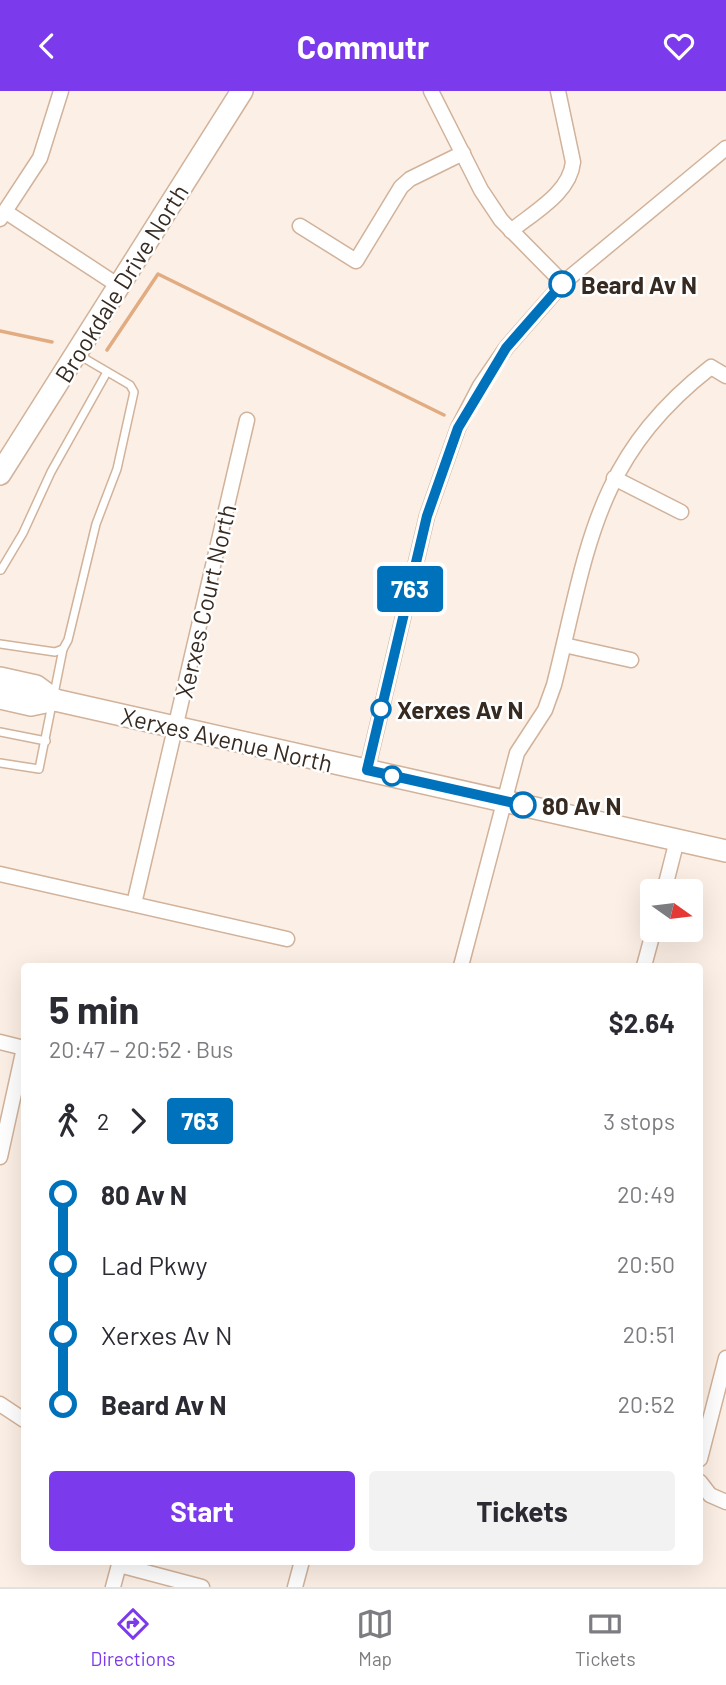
<!DOCTYPE html>
<meta charset="utf-8">
<style>
:root{--surface:#fff;--page:#f2f2f3;--text:#2b2b33;--muted:#7c7c81;--line:#e1e1e2;--accent:#7c3aed}
body{margin:0;font-family:Barlow,sans-serif;background:var(--page);color:var(--text);height:100vh;display:flex;flex-direction:column;font-size:26px;white-space:nowrap}
*{box-sizing:border-box;margin:0}
p{font-size:23px;color:var(--muted)}
.icon{flex:none;width:38px;height:38px;fill:none;stroke:currentColor;stroke-width:2;stroke-linecap:round;stroke-linejoin:round}
.map{position:relative;flex:1;overflow:hidden}
.panel{position:absolute;left:21px;top:872px;width:682px;height:602px;display:flex;flex-direction:column;background:var(--surface);border-radius:7px;box-shadow:0 7px 28px #0002}
.panel>*{flex:none}
.badge{padding:0 14px;border-radius:5px;font-size:24px;line-height:46px}
.needle{width:46px;rotate:104deg}
.buttons{position:absolute;left:640px;top:788px;display:grid;gap:14px}
.buttons a{display:grid;place-items:center;width:63px;height:63px;border-radius:7px;background:var(--surface);box-shadow:0 7px 28px #0002;font-size:35px}
.map>.badge{position:absolute;translate:-50% -50%;box-shadow:0 0 0 4px #fff}
.legs{display:flex;align-items:center;gap:10px;height:77px;padding:0 28px;font-size:23px}
.legs p{margin-inline-start:auto}
.headline{display:flex;align-items:center;justify-content:space-between;height:119px;padding:0 28px}
h1{font-size:38px;font-weight:700;line-height:52px}
.primary-button{display:flex;gap:14px;margin-top:auto;padding:14px 28px}
.primary-button a{flex:1;height:80px;border-radius:7px;background:var(--accent);color:#fff;font-size:28px;font-weight:700;line-height:80px;text-align:center}
.primary-button a+a{background:var(--page);color:var(--text)}
ul{padding:0 28px;list-style:none}
li{display:flex;align-items:center;gap:24px;height:70px;font-size:26px}
li i{display:grid;place-items:center;width:10px;height:100%;margin:0 9px;background:currentColor}
li i::after{content:'';width:18px;height:18px;margin:-9px;border:5px solid;border-radius:50%;background:var(--surface)}
li p{margin-inline-start:auto}
li:first-child i{background:linear-gradient(#0000 50%,currentColor 0)}
li:last-child i{background:linear-gradient(currentColor 50%,#0000 0)}
header{display:flex;justify-content:space-between;align-items:center;height:91px;padding:0 28px;background:var(--accent);color:#fff;font-size:32px;font-weight:700}
.menu{display:flex;justify-content:space-around;align-items:center;height:98px;border-top:2px solid var(--line);background:var(--surface);font-size:19px;color:var(--muted)}
.menu a{display:grid;justify-items:center;gap:4px}
.menu .current{color:var(--accent)}
.map>svg:first-child{display:block}
.lines{fill:none;stroke-linecap:round;stroke-linejoin:round}
.stream{stroke:#e1ac82;stroke-width:3.5}
.lane-casing{stroke:#d1b29a;stroke-width:10}
.street-casing{stroke:#d1b29a;stroke-width:17}
.secondary-casing{stroke:#d1b29a;stroke-width:24}
.lane{stroke:#fff;stroke-width:7}
.street{stroke:#fff;stroke-width:14}
.secondary{stroke:#fff;stroke-width:21}
.line-1-casing{stroke:#fff;stroke-width:16}
.line-1{stroke:#0072bc;stroke-width:10}
.stop-1-dot{fill:#fff;stroke:#0072bc;stroke-width:3.5}
.labels{text-anchor:middle;dominant-baseline:central;stroke-width:5;stroke-linejoin:round;paint-order:stroke}
.street-label{font-size:24px;fill:#362a21;stroke:#fff}
.stop-label{font-size:24px;font-weight:bold;fill:#362a21;stroke:#fff;text-anchor:start}
</style>
<header><svg class="icon" aria-label="back" viewBox="0 0 24 24"><path d="M15 5l-7 7 7 7"/></svg>Commutr<svg class="icon" aria-label="heart" viewBox="0 0 24 24"><path d="M12 20l-8-8c-3-5 5-10 8-4 3-6 11-1 8 4z"/></svg></header>
<div class="map">
<svg width="726" height="1496" viewBox="0 0 726 1496">
<rect width="100%" height="100%" fill="#fcefe5"/>
<g class="lines">
<!-- stream -->
<g class="stream">
<polyline points="0,240 52,251"/>
<polyline points="107,259 158,183 444,324"/>
</g>
<defs>
<g id="lane">
<polyline points="1,479 23,442 51,381 107,281"/>
<polyline points="0,553 55,561 63,558 68,549 96,433 117,378 134,301 130,294 77,263"/>
<polyline points="0,641 46,650"/>
<polyline points="0,672 39,678 63,558"/>
</g>
<g id="street">
<polyline points="431,0 481,99 501,129 563,192"/>
<polyline points="6,121 119,195"/>
<polyline points="0,128 40,67 61,0"/>
<polyline points="300,135 356,170 401,96 410,88 463,62"/>
<path d="M511,140C534,121 570,102 573,71L558,0"/>
<polyline points="614,387 681,421"/>
<polyline points="564,554 631,569"/>
<polyline points="367,679 427,425 458,337 480,295 506,257 563,192 726,57"/>
<polyline points="0,783 287,848"/>
<polyline points="664,800 677,749"/>
<polyline points="134,813 247,329"/>
<path d="M461,875L517,662L545,619L554,594C588,459 593,368 711,276L726,285"/>
<polyline points="644,875 654,838"/>
<polyline points="0,951 24,957 0,1066"/>
<polyline points="0,1313 24,1329"/>
<polyline points="700,1368 726,1267"/>
<polyline points="700,1391 710,1404 726,1411"/>
<polyline points="119,1474 202,1496"/>
<polyline points="113,1496 120,1470"/>
<polyline points="295,1496 302,1470"/>
</g>
<g id="secondary">
<polyline points="0,383 242,0"/>
<polyline points="0,587 36,595 55,609"/>
<polyline points="0,607 31,614 55,609 726,760"/>
</g>
</defs>
<!-- lane casing -->
<use href="#lane" class="lane-casing"/>
<!-- street casing -->
<use href="#street" class="street-casing"/>
<!-- secondary casing -->
<use href="#secondary" class="secondary-casing"/>
<!-- lane -->
<use href="#lane" class="lane"/>
<!-- street -->
<use href="#street" class="street"/>
<!-- secondary -->
<use href="#secondary" class="secondary"/>
</g>
<g class="lines">
<defs>
<polyline id="line-1" points="523,714 367,679 427,425 458,337 506,257 562,193"/>
</defs>
<!-- line-1 casing -->
<use href="#line-1" class="line-1-casing"/>
<!-- line-1 -->
<use href="#line-1" class="line-1"/>
</g>
<!-- markers -->
<g class="stop-1-dot">
<circle cx="562" cy="193" r="12"/>
<circle cx="381" cy="618" r="9"/>
<circle cx="392" cy="685" r="9"/>
<circle cx="523" cy="714" r="12"/>
</g>
<g class="labels">
<!-- street labels -->
<g class="street-label">
<text transform="translate(121 192) rotate(-58)">Brookdale Drive North</text>
<text transform="translate(205 510) rotate(-77)">Xerxes Court North</text>
<text transform="translate(227 648) rotate(13)">Xerxes Avenue North</text>
</g>
<!-- stop labels -->
<g class="stop-label">
<text x="581" y="193">Beard Av N</text>
<text x="397" y="618">Xerxes Av N</text>
<text x="542" y="714">80 Av N</text>
</g>
</g>
</svg>
<div class="buttons">
<a><svg class="needle" viewBox="-14 -14 28 28"><path d="M0-13l5 13h-10z" fill="#e53935"/><path d="M0 13l5-13h-10z" fill="#7c7c81"/></svg></a>
</div>
<b class="badge" style="left:410px;top:498px;background:#0072bc;color:#fff">763</b>
<section class="panel">
<div class="headline"><div><h1>5 min</h1><p>20:47 – 20:52 · Bus</p></div><b>$2.64</b></div>
<div class="legs"><svg class="icon" aria-label="walk" viewBox="0 0 24 24"><circle cx="13" cy="4" r="2"/><path d="M13 8l-2 6 4 7M11 14l-3 7M7 12l3-4h3l4 4"/></svg>2<svg class="icon" aria-label="forward" viewBox="0 0 24 24"><path d="M9 5l7 7-7 7"/></svg><b class="badge" style="background:#0072bc;color:#fff">763</b><p>3 stops</p></div>
<ul>
<li><i style="color:#0072bc"></i><b>80 Av N</b><p>20:49</p></li>
<li><i style="color:#0072bc"></i><span>Lad Pkwy</span><p>20:50</p></li>
<li><i style="color:#0072bc"></i><span>Xerxes Av N</span><p>20:51</p></li>
<li><i style="color:#0072bc"></i><b>Beard Av N</b><p>20:52</p></li>
</ul>
<div class="primary-button"><a>Start</a><a>Tickets</a></div>
</section>
</div>
<nav class="menu">
<a class="current"><svg class="icon" aria-label="directions" viewBox="0 0 24 24"><path d="M12 3l9 9-9 9-9-9zM9 14v-3h6M13 9l2 2-2 2"/></svg>Directions</a>
<a><svg class="icon" aria-label="map" viewBox="0 0 24 24"><path d="M3 6l6-2 6 2 6-2v14l-6 2-6-2-6 2zM9 4v14M15 6v14"/></svg>Map</a>
<a><svg class="icon" aria-label="tickets" viewBox="0 0 24 24"><path d="M3 7h18v10H3zM15 7v10"/></svg>Tickets</a>
</nav>
